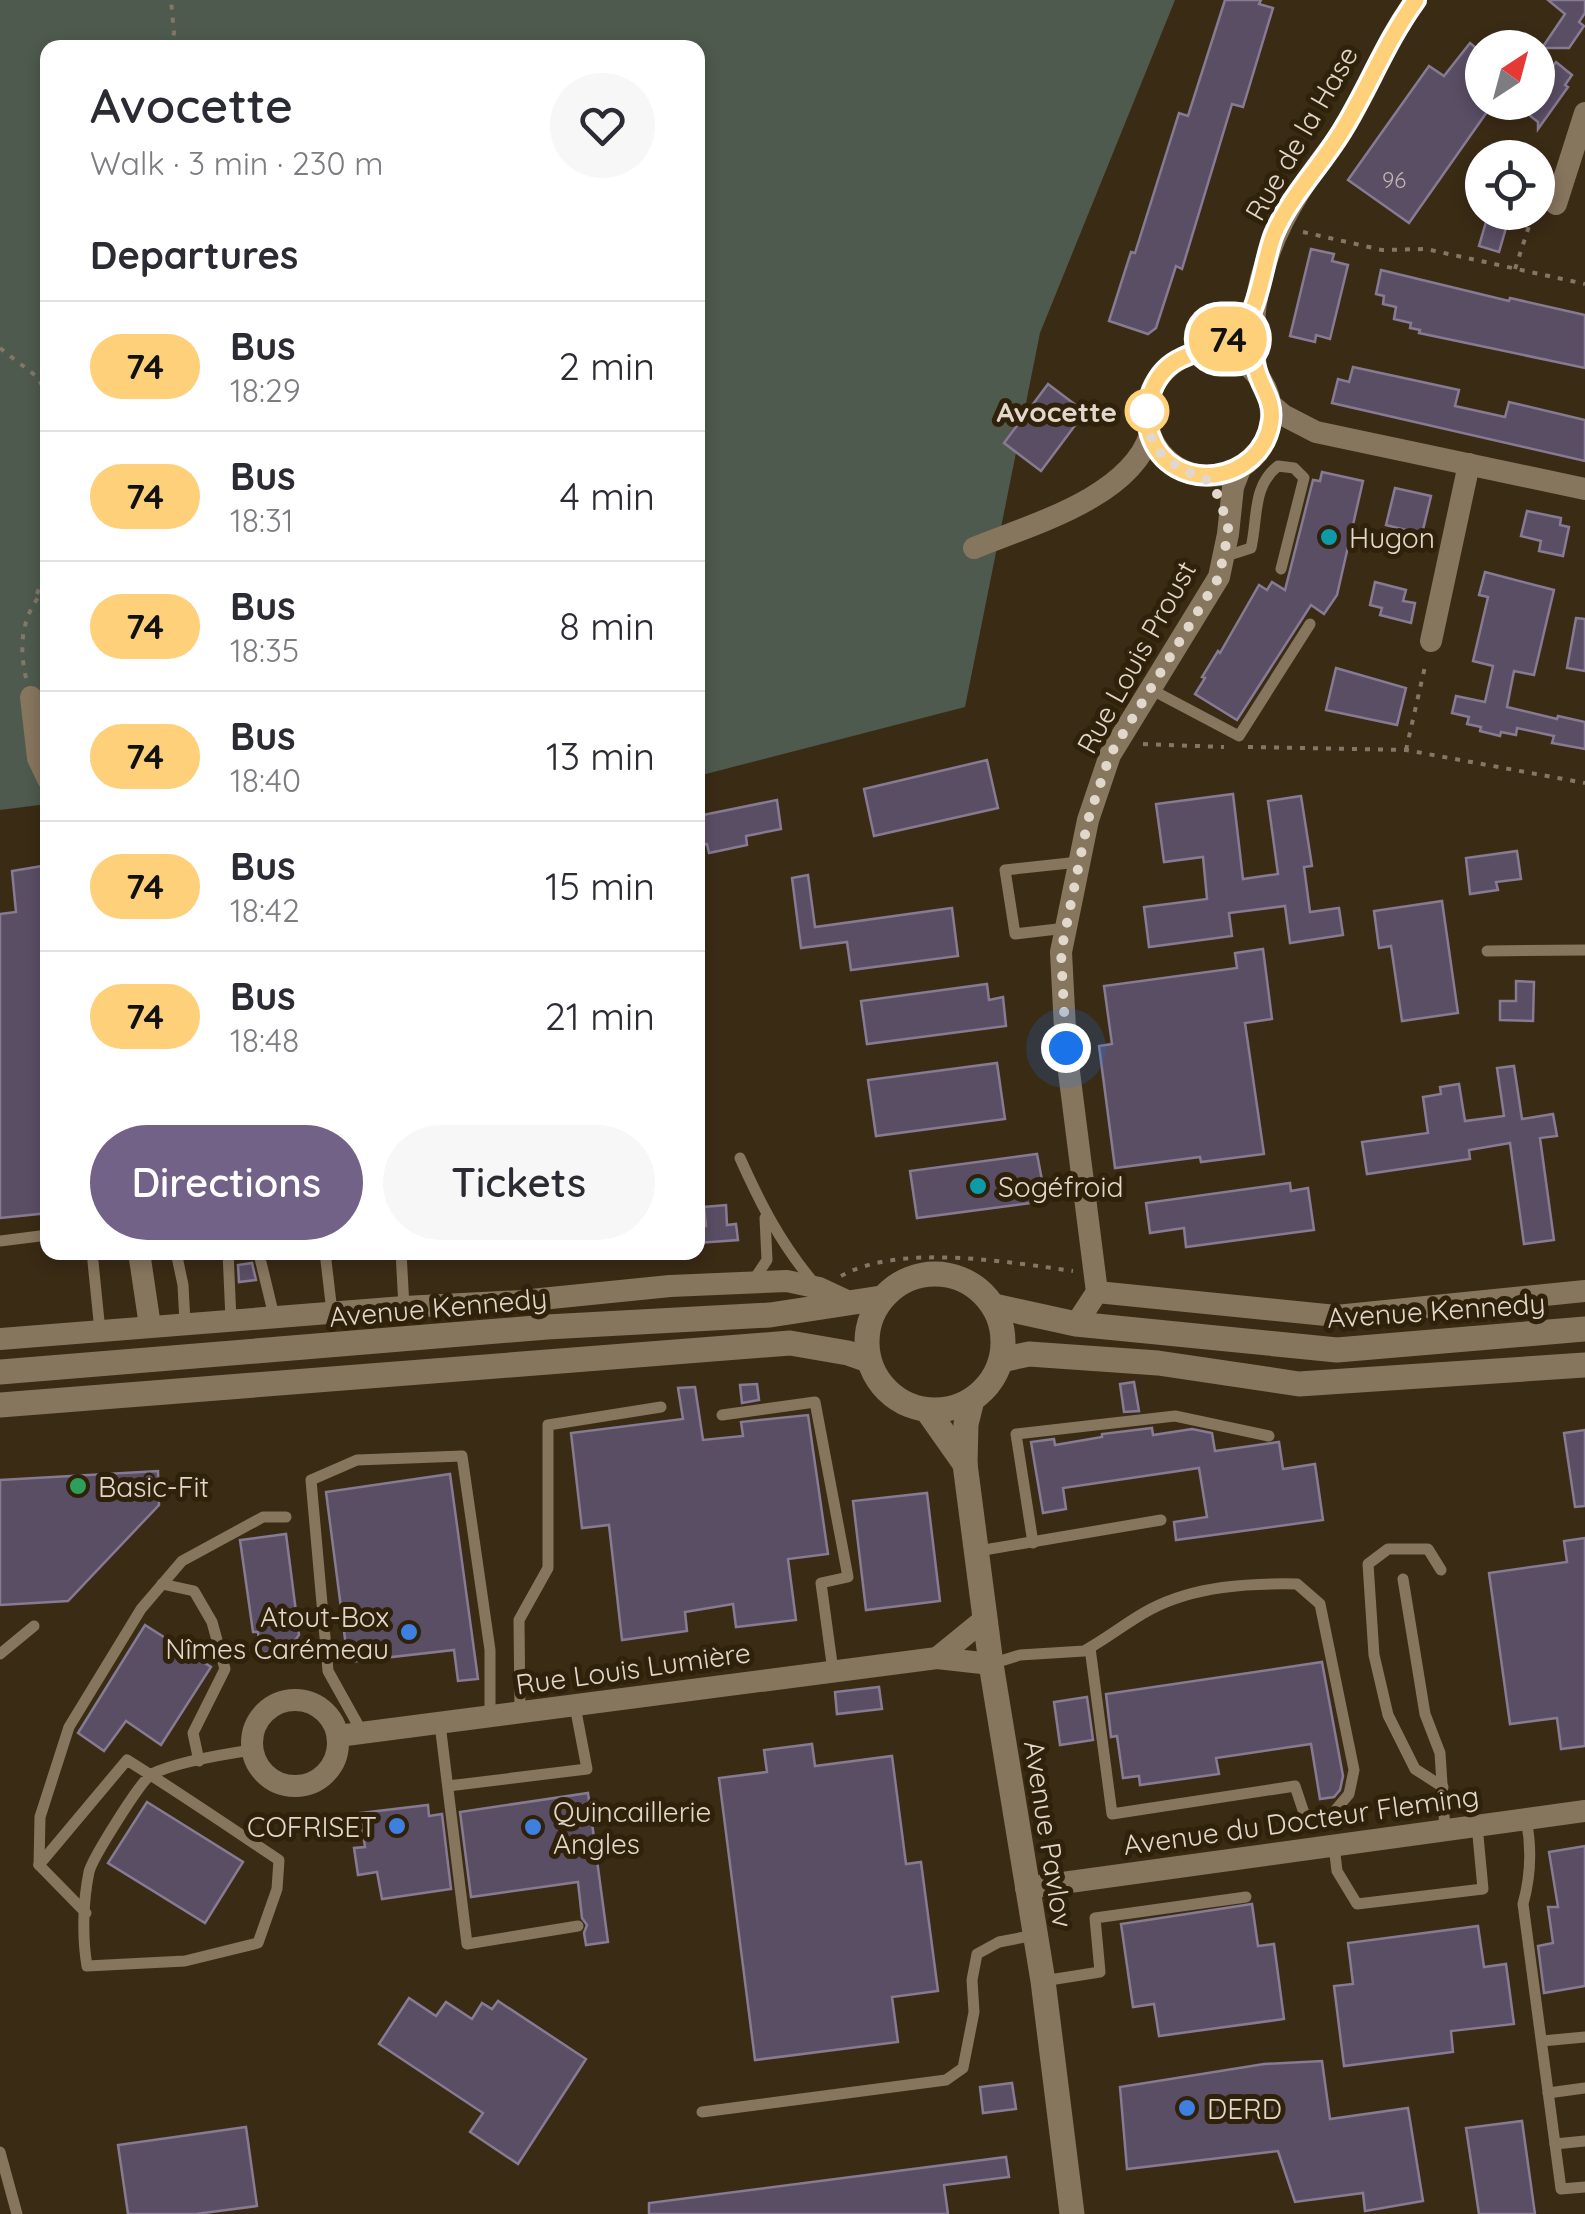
<!DOCTYPE html>
<meta charset="utf-8">
<style>
:root{--surface:#fff;--page:#f7f7f7;--text:#2b2b33;--muted:#7c7c81;--line:#e1e1e2;--accent:#726288}
body{margin:0;font-family:Quicksand,sans-serif;background:var(--page);color:var(--text);height:100vh;display:flex;flex-direction:column;font-size:38px;white-space:nowrap}
*{box-sizing:border-box;margin:0}
p{font-size:32px;color:var(--muted)}
.icon{flex:none;width:55px;height:55px;fill:none;stroke:currentColor;stroke-width:2;stroke-linecap:round;stroke-linejoin:round}
.map{position:relative;flex:1;overflow:hidden}
.drawer{position:absolute;left:40px;top:40px;width:665px;height:1220px;display:flex;flex-direction:column;background:var(--surface);border-radius:20px;box-shadow:0 5px 15px #0003}
.drawer>*{flex:none}
.badge{padding:0 20px;border-radius:32px;font-size:35px;line-height:65px}
.needle{width:65px;rotate:36deg}
.tools{position:absolute;left:1465px;top:30px;display:grid;gap:20px}
.tools a{display:grid;place-items:center;width:90px;height:90px;border-radius:50%;background:var(--surface);box-shadow:0 5px 15px #0003;font-size:50px}
.you{position:absolute;width:50px;height:50px;margin:-25px;border:8px solid #fff;border-radius:50%;background:#1a73e8;box-shadow:0 0 0 15px #1a73e833}
.map>.badge{position:absolute;translate:-50% -50%;box-shadow:0 0 0 5px #fff}
h2{padding:0 50px;font-size:38px;line-height:90px}
.round{display:grid;place-items:center;flex:none;width:105px;height:105px;border-radius:52px;background:var(--page)}
.overview{display:flex;align-items:center;justify-content:space-between;height:170px;padding:0 50px}
h1{font-size:48px;font-weight:600;line-height:75px}
.button{display:flex;gap:20px;margin-top:auto;padding:20px 50px}
.button a{flex:1;height:115px;border-radius:60px;background:var(--accent);color:#fff;font-size:40px;font-weight:600;line-height:115px;text-align:center}
.button a+a{background:var(--page);color:var(--text)}
ul{padding:0;list-style:none}
li{display:flex;align-items:center;gap:30px;height:130px;padding:0 50px;border-top:2px solid var(--line)}
li div{flex:1}
li b{display:block;font-size:38px}
li em{font-style:normal}
li .badge{min-width:110px;font-weight:700;text-align:center}
.map>svg:first-child{display:block}
.green{fill:#4e5a4e}
.building{fill:#5a4e65;stroke:#877a93;stroke-width:2.5}
.lines{fill:none;stroke-linecap:round;stroke-linejoin:round}
.path{stroke:#837765;stroke-width:4;stroke-dasharray:5 8;stroke-linecap:butt}
.service{stroke:#87765e;stroke-width:11}
.minor{stroke:#87765e;stroke-width:22}
.tertiary{stroke:#87765e;stroke-width:25}
.secondary{stroke:#87765e;stroke-width:25}
.line-casing{stroke:#fff;stroke-width:22}
.line{stroke:#fed07a;stroke-width:15}
.walk{stroke:#e1d7ca;stroke-width:10;stroke-dasharray:0 18}
.stop-dot{fill:#fff;stroke:#fed07a;stroke-width:5}
.culture-dot{fill:#0f9aa8;stroke:#30210b;stroke-width:4}
.leisure-dot{fill:#2e9e5b;stroke:#30210b;stroke-width:4}
.shop-dot{fill:#3f7fe0;stroke:#30210b;stroke-width:4}
.labels{text-anchor:middle;dominant-baseline:central;stroke-width:10;stroke-linejoin:round;paint-order:stroke}
.number-label{font-size:22px;fill:#bfb5b1}
.street-label{font-size:28px;fill:#e1d7ca;stroke:#30210b}
.stop-label{font-size:28px;font-weight:bold;fill:#e1d7ca;stroke:#30210b;text-anchor:end}
.poi-label{font-size:28px;fill:#e1d7ca;stroke:#30210b;text-anchor:start}
</style>
<div class="map">
<svg width="1585" height="2214" viewBox="0 0 1585 2214">
<rect width="100%" height="100%" fill="#3a2b15"/>
<!-- green -->
<polygon class="green" points="0,0 1175,0 1040,333 965,707 698,776 698,48 48,48 47,804 0,810"/>
<!-- building -->
<g class="building">
<polygon points="1225,0 1261,0 1259,4 1273,8 1243,107 1232,104 1182,269 1176,266 1156,328 1148,334 1109,321 1131,252 1135,253 1179,113 1188,116"/>
<polygon points="1548,0 1585,0 1585,13 1579,22 1584,26 1569,48 1542,48 1565,14"/>
<polygon points="1470,43 1482,53 1482,102 1494,102 1409,223 1348,180 1429,66 1444,76"/>
<polygon points="1556,62 1572,75 1565,85 1568,87 1538,129 1538,122 1513,102 1538,102 1538,88"/>
<polygon points="1488,215 1508,221 1499,252 1479,246"/>
<polygon points="1311,249 1334,254 1332,261 1348,265 1330,339 1316,335 1315,342 1290,336"/>
<polygon points="1381,270 1509,301 1510,298 1585,315 1585,368 1419,333 1420,330 1410,328 1411,323 1394,319 1396,307 1383,304 1384,296 1376,294"/>
<polygon points="1353,367 1459,390 1455,406 1505,417 1509,402 1585,420 1585,461 1332,403 1338,379 1349,382"/>
<polygon points="1048,384 1085,412 1041,471 1004,443"/>
<polygon points="1322,472 1363,481 1337,595 1324,614 1311,605 1237,720 1195,694 1205,678 1202,677 1218,651 1220,653 1259,585 1267,590 1272,582 1285,590 1313,480 1320,481"/>
<polygon points="1395,488 1431,496 1422,534 1386,525"/>
<polygon points="1527,511 1561,518 1560,525 1569,527 1563,556 1539,551 1541,541 1521,536"/>
<polygon points="1485,572 1554,590 1534,675 1514,671 1507,707 1557,719 1558,716 1585,722 1585,749 1552,743 1554,736 1517,728 1516,735 1501,732 1500,736 1480,731 1481,727 1467,724 1469,717 1452,713 1456,696 1485,702 1493,666 1473,661 1488,597 1479,595"/>
<polygon points="1375,582 1406,590 1403,601 1415,603 1411,623 1380,615 1382,608 1370,605"/>
<polygon points="1576,618 1585,619 1585,671 1567,668"/>
<polygon points="1336,668 1406,688 1397,725 1326,710"/>
<polygon points="987,760 998,808 874,836 864,789"/>
<polygon points="1233,794 1243,879 1278,874 1268,801 1301,796 1312,866 1304,867 1310,912 1339,908 1343,935 1290,943 1285,906 1229,913 1232,936 1149,947 1144,907 1207,899 1203,857 1164,862 1156,804"/>
<polygon points="777,800 781,829 746,836 747,845 709,853 707,844 698,845 698,816"/>
<polygon points="1517,851 1521,879 1496,882 1498,890 1470,894 1466,858"/>
<polygon points="48,865 48,1213 0,1218 0,914 16,912 12,871"/>
<polygon points="808,875 815,927 952,908 958,956 851,970 847,942 801,948 792,878"/>
<polygon points="1442,901 1458,1013 1402,1021 1391,946 1379,948 1374,911"/>
<polygon points="1263,949 1272,1019 1245,1023 1264,1154 1201,1162 1200,1157 1115,1168 1099,1046 1112,1044 1104,986 1237,968 1235,953"/>
<polygon points="1516,981 1534,982 1533,1021 1500,1020 1500,1001 1516,1001"/>
<polygon points="987,984 989,1000 1003,997 1006,1026 867,1044 861,1001"/>
<polygon points="997,1063 1005,1119 876,1136 868,1080"/>
<polygon points="1514,1066 1522,1119 1553,1114 1557,1136 1540,1138 1554,1240 1524,1244 1510,1143 1469,1150 1470,1159 1367,1174 1362,1142 1428,1133 1423,1097 1441,1094 1440,1087 1459,1084 1465,1121 1504,1116 1497,1068"/>
<polygon points="1037,1154 1046,1201 917,1218 910,1171"/>
<polygon points="1290,1183 1291,1191 1308,1188 1314,1230 1186,1247 1184,1228 1150,1233 1146,1203"/>
<polygon points="726,1205 727,1225 736,1224 738,1240 698,1243 698,1227 706,1226 704,1207"/>
<polygon points="252,1263 256,1280 239,1282 238,1265"/>
<polygon points="1134,1382 1139,1411 1124,1412 1120,1384"/>
<polygon points="757,1384 759,1400 742,1403 740,1385"/>
<polygon points="695,1387 703,1440 743,1436 741,1422 808,1415 828,1554 788,1559 796,1620 736,1627 733,1604 685,1612 687,1631 622,1640 609,1525 582,1528 571,1433 683,1419 678,1388"/>
<polygon points="1152,1428 1153,1435 1192,1429 1212,1433 1215,1451 1279,1442 1283,1469 1315,1464 1323,1520 1176,1540 1174,1522 1207,1517 1199,1468 1063,1488 1066,1509 1043,1513 1031,1442 1054,1439 1055,1445 1102,1437 1102,1434"/>
<polygon points="1585,1430 1585,1506 1575,1507 1564,1433"/>
<polygon points="158,1471 159,1505 68,1601 0,1605 0,1480"/>
<polygon points="450,1474 478,1679 458,1681 454,1650 348,1662 326,1492"/>
<polygon points="927,1493 940,1601 866,1610 853,1501"/>
<polygon points="286,1534 299,1635 289,1648 260,1654 258,1632 253,1632 240,1540"/>
<polygon points="1585,1538 1585,1746 1561,1749 1557,1718 1510,1724 1489,1573 1567,1562 1564,1541"/>
<polygon points="145,1625 211,1667 161,1745 126,1721 104,1751 78,1733"/>
<polygon points="1322,1662 1343,1776 1340,1790 1334,1797 1320,1799 1311,1744 1216,1758 1219,1774 1140,1785 1139,1776 1123,1778 1117,1736 1111,1737 1106,1694"/>
<polygon points="879,1687 882,1709 837,1714 835,1692"/>
<polygon points="1087,1697 1093,1740 1060,1745 1054,1702"/>
<polygon points="812,1744 815,1766 892,1756 906,1864 921,1862 938,1991 892,1997 898,2042 755,2060 719,1778 767,1772 764,1750"/>
<polygon points="588,1793 608,1942 586,1945 584,1933 587,1925 582,1918 578,1882 471,1897 460,1812"/>
<polygon points="147,1802 243,1862 205,1923 108,1863"/>
<polygon points="428,1805 429,1816 442,1814 451,1889 382,1899 377,1872 358,1875 354,1848 365,1847 360,1813"/>
<polygon points="1585,1846 1585,1986 1544,1993 1538,1946 1553,1943 1548,1907 1558,1907 1549,1852"/>
<polygon points="1252,1904 1258,1946 1274,1944 1284,2019 1159,2036 1154,2004 1133,2007 1121,1924"/>
<polygon points="1478,1926 1484,1967 1506,1964 1514,2024 1451,2031 1453,2052 1344,2066 1334,1986 1353,1984 1348,1943"/>
<polygon points="409,1998 436,2016 446,2002 472,2019 482,2003 492,2009 498,2001 586,2059 518,2164 470,2132 483,2113 379,2044"/>
<polygon points="1322,2061 1330,2119 1408,2108 1423,2201 1365,2211 1363,2193 1295,2202 1278,2151 1127,2169 1120,2087 1264,2064"/>
<polygon points="1012,2083 1016,2109 983,2113 980,2087"/>
<polygon points="1522,2121 1535,2214 1479,2214 1466,2128"/>
<polygon points="246,2127 257,2206 196,2214 128,2214 118,2145"/>
<polygon points="1006,2157 1009,2177 944,2185 948,2214 649,2214 649,2203"/>
</g>
<g class="lines">
<!-- path -->
<g class="path">
<polyline points="170,48 174,33 171,0"/>
<polyline points="1303,232 1382,250 1426,249 1585,284"/>
<polyline points="1515,269 1531,220 1539,215"/>
<polyline points="0,348 36,376 48,394"/>
<polyline points="37,594 46,569 48,514"/>
<path d="M26,678C18,644 22,612 48,586"/>
<polyline points="1143,744 1224,747"/>
<polyline points="1248,747 1406,750 1585,783"/>
<polyline points="1406,750 1426,662"/>
<path d="M841,1276C900,1243 1008,1262 1073,1271"/>
</g>
<!-- service -->
<g class="service">
<path d="M1223,557L1251,548C1258,518 1252,486 1278,466L1294,468L1304,478L1281,569"/>
<polyline points="1152,690 1239,736 1310,624"/>
<polyline points="1066,928 1015,934 1005,870 1079,862"/>
<polyline points="1487,951 1585,950"/>
<path d="M740,1158C761,1205 781,1244 814,1283"/>
<polyline points="0,1241 48,1235"/>
<polyline points="92,1252 100,1331"/>
<polyline points="176,1252 183,1285 185,1323"/>
<polyline points="228,1252 231,1320"/>
<polyline points="252,1252 259,1254 274,1316"/>
<polyline points="325,1252 332,1312"/>
<polyline points="401,1252 404,1307"/>
<polyline points="753,1281 767,1260 765,1218"/>
<polyline points="722,1415 815,1402 848,1577 821,1583 833,1671"/>
<polyline points="1033,1543 1016,1434 1175,1416 1269,1436"/>
<polyline points="978,1551 1161,1520"/>
<polyline points="1441,1570 1428,1549 1388,1549 1368,1564 1374,1655 1388,1715 1415,1769 1443,1787"/>
<polyline points="1403,1579 1425,1714 1440,1753 1445,1830"/>
<polyline points="162,1584 194,1591 212,1622 225,1669 193,1733 199,1761"/>
<polyline points="0,1654 34,1626"/>
<path d="M991,1664L1020,1655L1084,1651C1108,1638 1128,1621 1151,1609C1195,1586 1249,1583 1297,1584L1320,1604L1354,1770L1349,1794L1333,1813L1305,1816L1295,1786L1112,1814L1090,1648"/>
<polyline points="520,1714 519,1620 548,1568 548,1425 661,1407"/>
<polyline points="440,1724 467,1944 578,1926"/>
<polyline points="362,1732 328,1671 311,1480 357,1460 462,1456 490,1650 490,1718"/>
<polyline points="448,1786 587,1769 575,1706"/>
<path d="M1526,1819C1532,1848 1531,1875 1523,1904L1561,2189L1585,2187"/>
<polyline points="1334,1846 1337,1871 1357,1904 1483,1889 1477,1825"/>
<polyline points="39,1865 40,1817 69,1727 141,1609 182,1561 263,1517 286,1517"/>
<path d="M86,1913L39,1865L127,1760C178,1792 228,1826 279,1860L277,1889L258,1943L185,1961L87,1966C82,1937 83,1901 89,1872C92,1859 141,1780 152,1774C176,1762 225,1754 252,1750"/>
<polyline points="1043,1981 1100,1972 1095,1918 1246,1897"/>
<polyline points="1542,2041 1585,2037"/>
<polyline points="1548,2093 1585,2088"/>
<polyline points="702,2112 946,2080 963,2068 974,2012 972,1980 977,1954 999,1942 1035,1935"/>
<polyline points="1555,2144 1585,2141"/>
<polyline points="0,2152 17,2214"/>
</g>
<!-- minor -->
<g class="minor">
<polyline points="1556,204 1585,113"/>
<circle cx="1209" cy="414" r="62"/>
<path d="M1257,374C1245,309 1265,247 1300,191C1313,169 1331,150 1344,128C1370,86 1386,40 1416,0"/>
<polyline points="1270,404 1283,415 1316,432 1585,489"/>
<path d="M974,548C1030,525 1129,498 1150,435"/>
<polyline points="1431,641 1469,464"/>
<polyline points="31,697 38,758 48,779"/>
<polyline points="139,1252 150,1326"/>
<polyline points="1097,1292 1336,1316 1585,1291"/>
<polyline points="1076,1324 1097,1292 1066,1048 1061,952 1088,820 1110,755 1219,577 1228,534 1233,487 1240,469"/>
<polyline points="0,1339 404,1307 521,1301 670,1286 787,1281 819,1288 849,1302"/>
<polyline points="937,1658 986,1618"/>
<circle cx="295" cy="1743" r="43"/>
<polyline points="338,1736 937,1658 991,1664"/>
<polyline points="1026,1888 1585,1811"/>
</g>
<!-- tertiary -->
<g class="tertiary">
<polyline points="972,1400 966,1424 965,1464 991,1664 1043,1981 1072,2214"/>
<polyline points="927,1410 965,1464"/>
</g>
<!-- secondary -->
<g class="secondary">
<circle cx="935" cy="1342" r="68"/>
<polyline points="994,1306 1076,1324 1337,1350 1585,1329"/>
<polyline points="1001,1360 1029,1354 1158,1363 1299,1384 1585,1365"/>
<polyline points="0,1372 547,1327 770,1315 881,1298"/>
<polyline points="0,1405 790,1343 848,1353 868,1360"/>
</g>
</g>
<g class="lines">
<defs>
<path id="line" d="M1251,341C1253,351 1254,362 1257,371C1262,389 1274,401 1271,421C1262,484 1171,497 1150,435C1141,406 1154,370 1182,358C1199,350 1215,347 1231,338C1260,321 1262,263 1274,234C1291,194 1324,163 1345,126C1370,84 1387,40 1416,0"/>
</defs>
<!-- line casing -->
<use href="#line" class="line-casing"/>
<!-- line -->
<use href="#line" class="line"/>
<!-- walk -->
<polyline class="walk" points="1066,1048 1061,952 1088,820 1110,755 1219,577 1228,534 1228,524 1217,494 1204,477 1183,471 1161,454 1150,435 1147,411"/>
</g>
<!-- markers -->
<circle class="stop-dot" cx="1147" cy="411" r="20"/>
<g class="culture-dot">
<circle cx="1329" cy="537" r="10"/>
<circle cx="978" cy="1186" r="10"/>
</g>
<circle class="leisure-dot" cx="78" cy="1486" r="10"/>
<g class="shop-dot">
<circle cx="409" cy="1632" r="10"/>
<circle cx="397" cy="1826" r="10"/>
<circle cx="533" cy="1827" r="10"/>
<circle cx="1187" cy="2108" r="10"/>
</g>
<g class="labels">
<!-- number labels -->
<g class="number-label">
<text x="1394" y="180">96</text>
</g>
<!-- street labels -->
<g class="street-label">
<text transform="translate(1301 133) rotate(-60)">Rue de la Hase</text>
<text transform="translate(1136 657) rotate(-61)">Rue Louis Proust</text>
<text transform="translate(438 1307) rotate(-5)">Avenue Kennedy</text>
<text transform="translate(1436 1310) rotate(-4)">Avenue Kennedy</text>
<text transform="translate(633 1668) rotate(-8)">Rue Louis Lumière</text>
<text transform="translate(1301 1820) rotate(-8)">Avenue du Docteur Fleming</text>
<text transform="translate(1049 1834) rotate(81)">Avenue Pavlov</text>
</g>
<!-- stop labels -->
<g class="stop-label">
<text x="1117" y="411">Avocette</text>
</g>
<!-- poi labels -->
<g class="poi-label">
<text x="1349" y="537">Hugon</text>
<text x="998" y="1186">Sogéfroid</text>
<text x="98" y="1486">Basic-Fit</text>
<text x="389" y="1616" text-anchor="end">Atout-Box<tspan x="389" dy="32">Nîmes Carémeau</tspan></text>
<text x="553" y="1811">Quincaillerie<tspan x="553" dy="32">Angles</tspan></text>
<text x="377" y="1826" text-anchor="end">COFRISET</text>
<text x="1207" y="2108">DERD</text>
</g>
</g>
</svg>
<div class="tools">
<a><svg class="needle" viewBox="-14 -14 28 28"><path d="M0-13l5 13h-10z" fill="#e53935"/><path d="M0 13l5-13h-10z" fill="#7c7c81"/></svg></a>
<a><svg class="icon" aria-label="locate" viewBox="0 0 24 24"><circle cx="12" cy="12" r="6"/><path d="M12 2v4M12 18v4M2 12h4M18 12h4"/></svg></a>
</div>
<div class="you" style="left:1066px;top:1048px"></div>
<b class="badge" style="left:1228px;top:339px;background:#fed07a;color:#111">74</b>
<section class="drawer">
<div class="overview"><div><h1>Avocette</h1><p>Walk · 3 min · 230 m</p></div><a class="round"><svg class="icon" aria-label="heart" viewBox="0 0 24 24"><path d="M12 20l-8-8c-3-5 5-10 8-4 3-6 11-1 8 4z"/></svg></a></div>
<h2>Departures</h2>
<ul>
<li><span class="badge" style="background:#fed07a;color:#111">74</span><div><b>Bus</b><p>18:29</p></div><em>2 min</em></li>
<li><span class="badge" style="background:#fed07a;color:#111">74</span><div><b>Bus</b><p>18:31</p></div><em>4 min</em></li>
<li><span class="badge" style="background:#fed07a;color:#111">74</span><div><b>Bus</b><p>18:35</p></div><em>8 min</em></li>
<li><span class="badge" style="background:#fed07a;color:#111">74</span><div><b>Bus</b><p>18:40</p></div><em>13 min</em></li>
<li><span class="badge" style="background:#fed07a;color:#111">74</span><div><b>Bus</b><p>18:42</p></div><em>15 min</em></li>
<li><span class="badge" style="background:#fed07a;color:#111">74</span><div><b>Bus</b><p>18:48</p></div><em>21 min</em></li>
</ul>
<div class="button"><a>Directions</a><a>Tickets</a></div>
</section>
</div>
